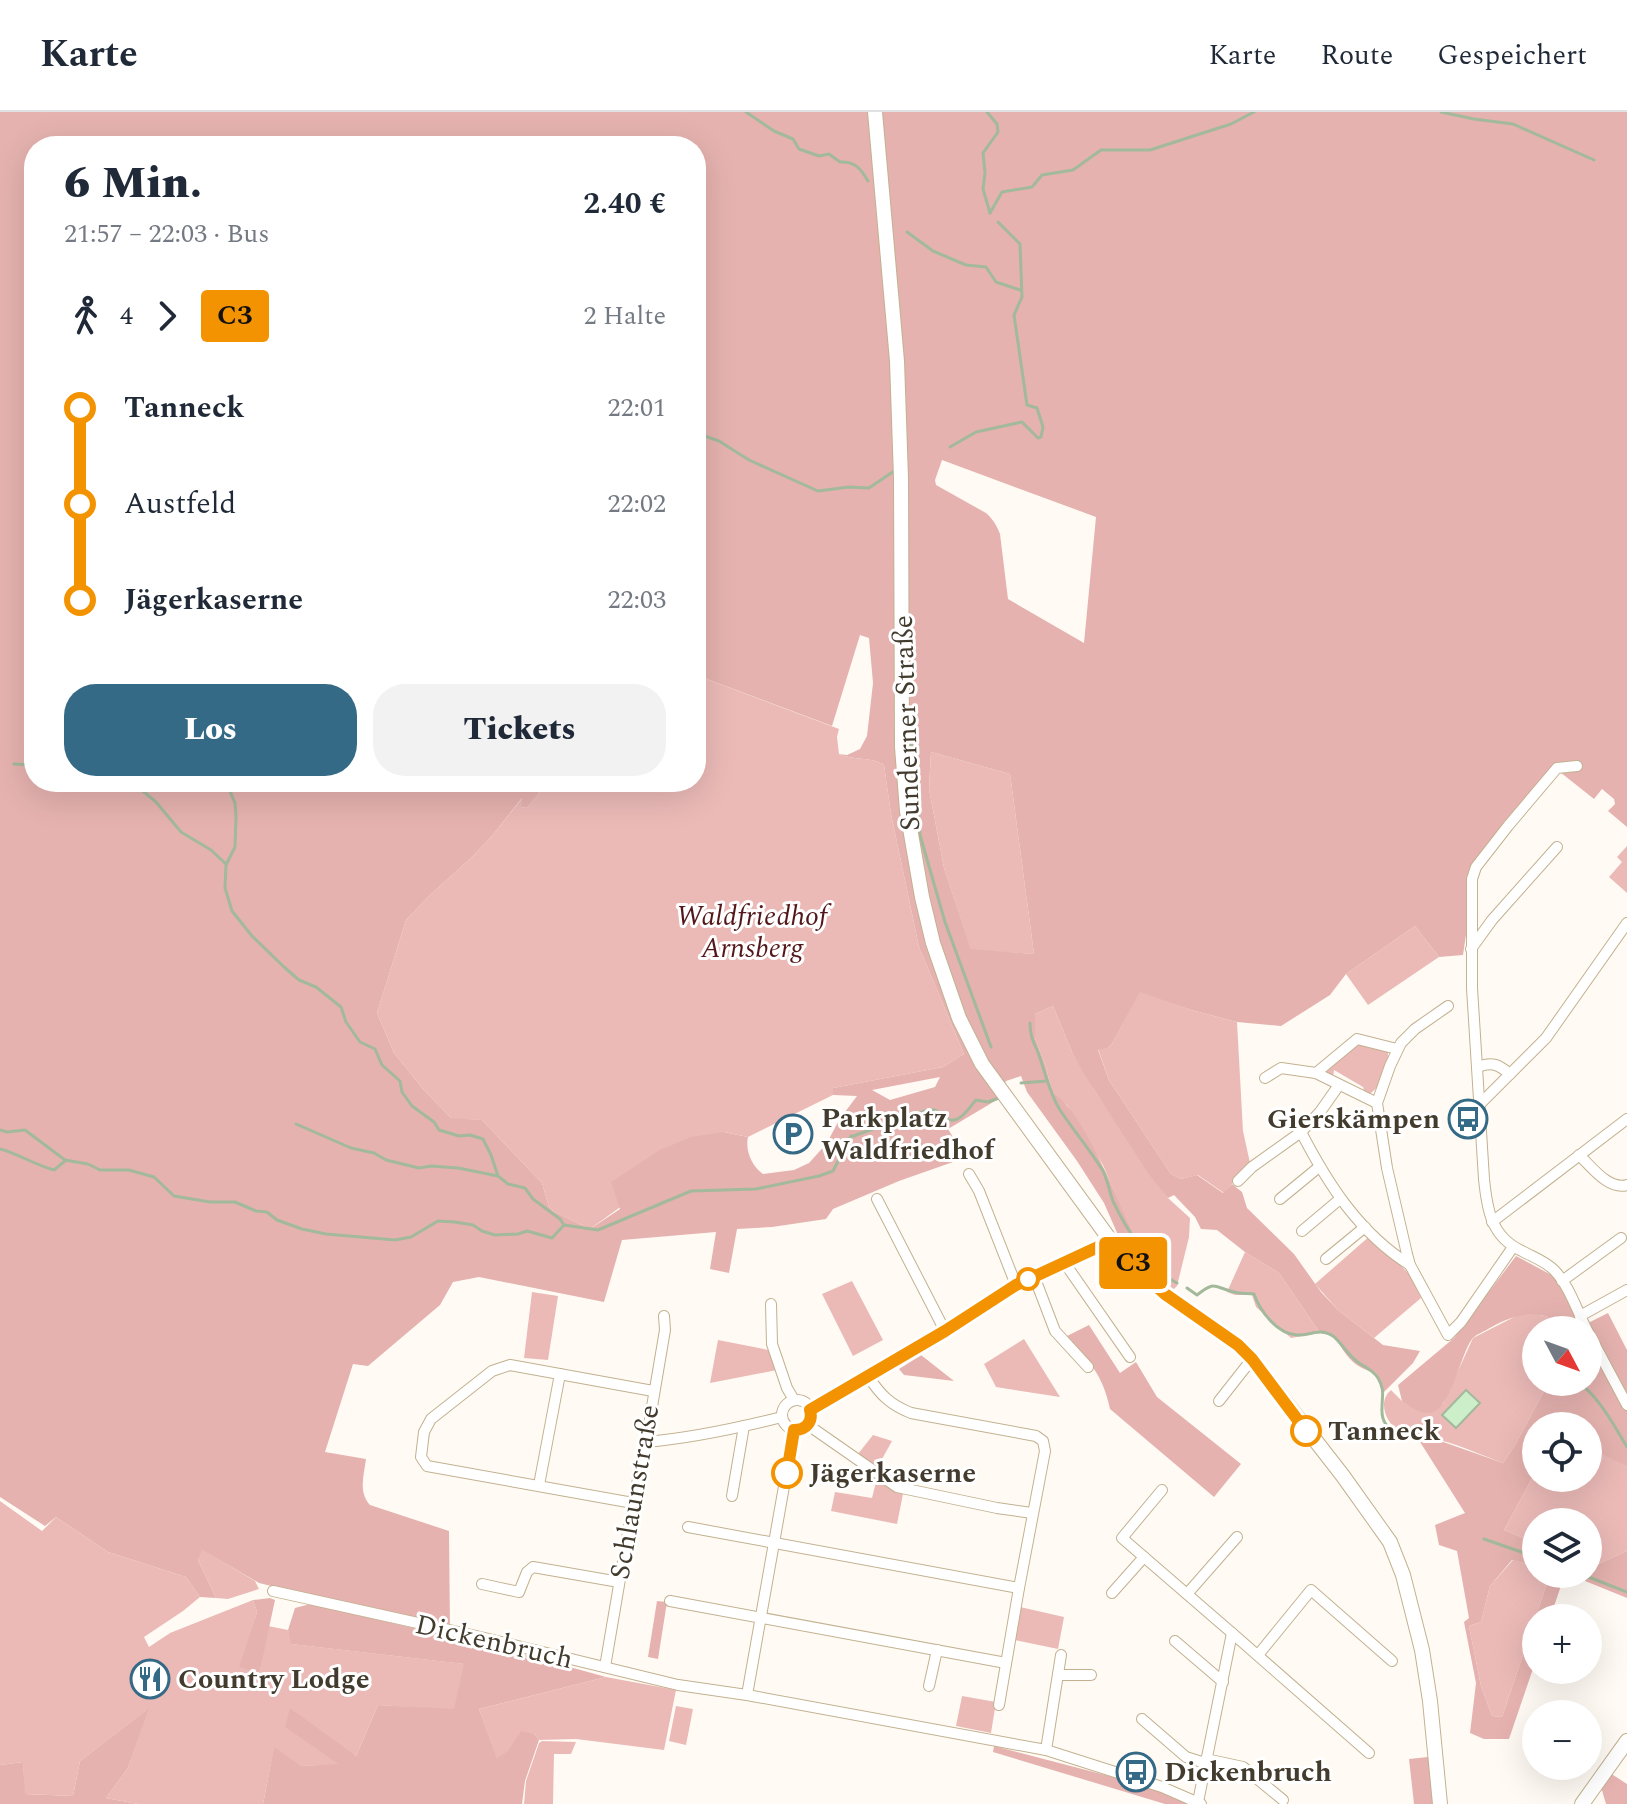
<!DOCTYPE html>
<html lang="de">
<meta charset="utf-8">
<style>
:root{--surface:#fff;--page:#f2f2f3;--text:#1f2937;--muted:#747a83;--line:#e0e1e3;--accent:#356a86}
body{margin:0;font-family:Spectral,serif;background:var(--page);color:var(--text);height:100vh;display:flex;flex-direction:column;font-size:30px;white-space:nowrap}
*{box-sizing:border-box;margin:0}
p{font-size:26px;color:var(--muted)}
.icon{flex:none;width:44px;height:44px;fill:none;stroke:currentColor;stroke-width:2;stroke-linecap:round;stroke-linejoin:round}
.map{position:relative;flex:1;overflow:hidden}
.sheet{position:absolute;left:24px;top:24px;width:682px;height:656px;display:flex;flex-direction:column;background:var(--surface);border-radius:32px;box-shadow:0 8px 32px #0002}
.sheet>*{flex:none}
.badge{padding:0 16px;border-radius:6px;font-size:28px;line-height:52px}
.needle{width:52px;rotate:131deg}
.buttons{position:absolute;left:1522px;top:1204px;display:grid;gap:16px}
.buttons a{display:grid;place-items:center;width:80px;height:80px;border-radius:50%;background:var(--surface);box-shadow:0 8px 32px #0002;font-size:40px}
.map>.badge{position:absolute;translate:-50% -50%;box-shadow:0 0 0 4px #fff}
.legs{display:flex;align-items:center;gap:12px;height:88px;padding:0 40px;font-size:26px}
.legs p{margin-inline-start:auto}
.headline{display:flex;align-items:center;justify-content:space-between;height:136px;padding:0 40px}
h1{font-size:44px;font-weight:800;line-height:60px}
.button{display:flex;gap:16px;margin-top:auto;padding:16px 40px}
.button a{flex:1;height:92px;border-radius:32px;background:var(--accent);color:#fff;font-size:32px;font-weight:800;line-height:92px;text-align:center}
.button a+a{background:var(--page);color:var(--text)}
ul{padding:0 40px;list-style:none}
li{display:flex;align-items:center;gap:28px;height:96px;font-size:30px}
li i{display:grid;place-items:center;width:12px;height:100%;margin:0 10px;background:currentColor}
li i::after{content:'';width:20px;height:20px;margin:-10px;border:6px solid;border-radius:50%;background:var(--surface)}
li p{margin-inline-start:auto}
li:first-child i{background:linear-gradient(#0000 50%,currentColor 0)}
li:last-child i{background:linear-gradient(currentColor 50%,#0000 0)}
header{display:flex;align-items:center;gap:48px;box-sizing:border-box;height:112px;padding:0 40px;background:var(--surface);border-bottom:2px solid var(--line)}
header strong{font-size:38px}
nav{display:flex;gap:44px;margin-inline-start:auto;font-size:28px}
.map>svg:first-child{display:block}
.green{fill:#ebbab7}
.forest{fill:#e5b2af;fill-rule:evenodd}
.water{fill:#ccefca;stroke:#a3b99b;stroke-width:2}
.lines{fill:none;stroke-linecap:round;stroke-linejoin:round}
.stream{stroke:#a3b99b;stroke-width:3}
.minor-casing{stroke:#c3b190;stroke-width:12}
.secondary-casing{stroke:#c3b190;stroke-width:16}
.minor{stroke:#fff;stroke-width:10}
.secondary{stroke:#fff;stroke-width:14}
.line-1-casing{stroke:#fff;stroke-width:18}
.line-1{stroke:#f49301;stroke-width:12}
.stop-1-dot{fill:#fff;stroke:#f49301;stroke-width:4}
.labels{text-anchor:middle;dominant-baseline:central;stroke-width:6;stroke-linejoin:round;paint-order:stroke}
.street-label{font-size:28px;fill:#433c2e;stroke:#fff}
.park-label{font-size:28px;font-style:italic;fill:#541719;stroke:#fff}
.poi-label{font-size:28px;font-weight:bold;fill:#433c2e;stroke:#fff;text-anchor:start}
.stop-label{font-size:28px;font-weight:bold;fill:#433c2e;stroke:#fff;text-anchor:start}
</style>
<header>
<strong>Karte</strong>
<nav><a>Karte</a><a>Route</a><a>Gespeichert</a></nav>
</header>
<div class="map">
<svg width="1627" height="1692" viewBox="0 0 1627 1692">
<rect width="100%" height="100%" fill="#fffbf4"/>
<!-- green -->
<g class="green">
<path d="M696,563L839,617L837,625L839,642C853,649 871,644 884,653L891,702L919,835L964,942L943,955L833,976V983L748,1025L724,1020L590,1117L553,1099L549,1095L542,1071L482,1008L452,1007L423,977L394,941L377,901L406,808L430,783L472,745L492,724L524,684L521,695L527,696L548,670H696Z"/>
<polygon points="931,640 1010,662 1034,842 971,838 944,756 929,677"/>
<polygon points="1627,734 1627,781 1609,765 1622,750 1617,745"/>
<polygon points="1415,814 1439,845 1368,893 1346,862"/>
<polygon points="1140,879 1191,898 1237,910 1243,1019 1250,1051 1224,1081 1198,1063 1181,1067 1171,1062 1109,968 1098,937 1108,936 1112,932"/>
<polygon points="1053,894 1072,940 1097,982 1168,1086 1190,1106 1189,1125 1177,1174 1173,1178 1169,1177 1130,1135 1135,1128 1103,1053 1067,993 1052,981 1046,955 1035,926 1035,902"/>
<path d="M1354,931L1383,937L1388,940C1389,950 1381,975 1372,980C1370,982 1368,982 1365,982L1363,975L1334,958L1333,966L1323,959Z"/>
<polygon points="1371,1123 1410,1163 1421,1186 1374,1226 1338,1198 1315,1172"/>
<polygon points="1245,1140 1279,1161 1320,1221 1291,1226 1256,1195 1252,1183 1235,1183 1227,1180"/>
<polygon points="852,1169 883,1228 853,1244 822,1182"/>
<polygon points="532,1180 558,1184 548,1248 524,1246"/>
<path d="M1534,1202L1550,1205L1559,1209L1558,1218H1536V1270H1549L1515,1333L1503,1351C1481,1343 1453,1330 1431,1326C1420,1324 1409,1325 1400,1320C1386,1311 1377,1290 1391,1278L1402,1289L1443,1292L1473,1226L1518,1203Z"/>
<polygon points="1024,1227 1060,1285 996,1275 984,1252"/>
<polygon points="718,1228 769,1238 777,1258 710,1271"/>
<polygon points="873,1323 892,1329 877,1356 858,1342"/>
<polygon points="1588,1336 1627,1353 1627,1439 1594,1454 1588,1451 1588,1410 1536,1410 1536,1431 1504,1418 1536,1359 1536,1366 1588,1366"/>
<polygon points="877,1366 903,1382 897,1412 831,1399 835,1380 872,1386"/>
<polygon points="0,1389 42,1419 56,1405 108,1440 186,1465 200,1485 183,1499 144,1525 149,1535 170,1521 253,1488 257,1500 240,1555 259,1563 268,1514 288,1518 292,1532 465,1552 455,1598 378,1593 356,1644 286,1615 340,1653 302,1654 274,1636 263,1692 138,1692 106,1686 128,1656 148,1597 80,1649 73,1684 24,1682 23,1650 0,1653"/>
<polygon points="201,1437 255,1469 259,1477 228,1487 216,1486 198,1448"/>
<polygon points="1513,1448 1536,1454 1536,1462 1550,1462 1502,1605 1492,1604 1481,1574 1469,1514 1481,1510 1490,1474"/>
<polygon points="1020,1495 1064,1505 1058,1537 1015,1528"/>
<polygon points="606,1565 676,1578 664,1638 576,1627 539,1628 534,1622 497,1647 479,1597"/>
<polygon points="962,1584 996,1590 991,1621 956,1614"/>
<polygon points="676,1594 693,1597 686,1633 669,1629"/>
<polygon points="542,1629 576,1630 571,1642 554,1642 553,1692 524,1692 526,1669 539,1631"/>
</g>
<!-- forest -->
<g class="forest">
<path d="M0,0H1627V715L1608,699L1615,692L1614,687L1602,677L1594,687L1560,660L1475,762L1463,843L1439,845L1415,814L1346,862L1330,883L1281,914L1237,910L1191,898L1140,880L1112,932L1108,936L1098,938L1109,968L1171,1062L1181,1067L1197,1063L1223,1081L1232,1072L1242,1080L1247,1096L1294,1142L1321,1180L1338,1198L1383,1233L1420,1239L1413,1251L1384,1280L1376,1261C1352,1255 1347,1244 1334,1224L1320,1221L1279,1161L1245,1140L1217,1118L1201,1117L1195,1105L1174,1083L1168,1086L1148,1061L1084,962L1072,940L1053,894L1035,902V926L1046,955L1052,981C1082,994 1121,1096 1136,1128L1130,1135L1118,1123L1104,1091L1077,1049L1027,980L1021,964L1006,969L995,989L948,1017L968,1050L964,1048L953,1050L899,1069L833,1097L826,1107L772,1115L737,1117L729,1161L710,1157L716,1120L622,1128L604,1190L479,1165L453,1170L440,1193L368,1254L353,1252L325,1340L366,1347C364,1363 358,1380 370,1393L449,1419L450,1518L259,1471L202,1438L198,1448L216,1486L200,1485L186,1465L108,1440L56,1405L45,1414L0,1385ZM34,34H696V563L832,614L860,523L869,526L873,571L867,624L860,637L847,643L839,642C853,649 871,644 884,653L891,702L919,835L964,942L943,955L833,976V983L857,984L839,1008L827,1031L809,1051L794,1058L763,1062C752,1054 745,1039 748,1025L724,1020L691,1025L660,1038L611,1070L620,1097L590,1117L553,1099L549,1095L542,1071L482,1008L451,1006L423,977L394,941L377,901L406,808L430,783L472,745L492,724L522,686L521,695L527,696L548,670H34ZM942,348L1096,405L1084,531L1008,487L1000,422C997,414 993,407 986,401L936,373L935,368ZM931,640L1010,662L1034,842L971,837L944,756L929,677ZM940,965L935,975L890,988L872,978Z"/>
<path d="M1516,1144L1557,1166L1584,1213L1608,1201L1627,1238V1354L1588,1336V1314H1536V1359L1504,1418L1536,1431V1454L1512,1448L1490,1474L1481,1510L1469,1514L1481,1574L1492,1604L1502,1605L1550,1462H1565L1550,1506H1536V1548L1509,1627H1484L1470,1621L1476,1571L1464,1510L1469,1506L1457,1439L1439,1433L1435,1413L1465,1401L1415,1322L1432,1326L1503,1351L1515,1333L1549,1270H1588V1218H1558V1209C1534,1196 1510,1204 1488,1217C1483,1220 1475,1223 1472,1227C1460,1243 1451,1298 1430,1301C1421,1303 1410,1294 1402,1289L1398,1273L1454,1226Z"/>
<path d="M1089,1213L1120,1261L1136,1250L1157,1285L1241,1352L1214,1385L1110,1297C1103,1263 1089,1249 1067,1224Z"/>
<polygon points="921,1243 954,1269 904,1263 899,1257"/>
<polygon points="1627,1439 1627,1486 1568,1462 1588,1462 1588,1451 1594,1454"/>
<polygon points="270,1486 275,1488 259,1563 239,1555 257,1500 253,1488"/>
<polygon points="657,1489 667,1490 658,1547 648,1545"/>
<polygon points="310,1492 504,1537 606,1565 479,1597 497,1646 508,1639 521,1619 534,1622 539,1628 525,1669 522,1692 263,1692 274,1635 302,1654 338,1652 285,1615 290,1596 356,1644 378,1593 454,1597 464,1552 291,1532 288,1518 295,1496"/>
<polygon points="149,1596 128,1656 106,1686 138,1692 0,1692 0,1653 23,1650 25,1682 73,1684 80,1649"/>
<polygon points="994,1634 1132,1670 1158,1678 1187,1692 1165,1692 993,1640"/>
<polygon points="1428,1645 1434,1692 1414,1692 1409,1647"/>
<polygon points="1610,1661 1627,1672 1627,1692 1606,1692 1601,1675"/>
</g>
<!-- water -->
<polygon class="water" points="1466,1278 1480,1291 1456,1316 1442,1303"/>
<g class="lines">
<!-- stream -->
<g class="stream">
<path d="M746,0L774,19L793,27L799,37L819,44L829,42L840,50C855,49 861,57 868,69"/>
<polyline points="987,0 997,12 998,20 983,41 985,61 983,77 990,101"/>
<polyline points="1441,0 1474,7 1513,12 1594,48"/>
<polyline points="990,101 1002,80 1032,75 1042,63 1073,58 1101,38 1150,38 1231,12 1254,0"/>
<polyline points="907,120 933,139 966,153 986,155 996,170 1020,178"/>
<polyline points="696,321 719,329 749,348 818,379 849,375 869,376 894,359"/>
<polyline points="950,335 976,320 1022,310 1038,326 1041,325 1043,315 1037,296 1027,293 1014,203 1022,185 1020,132 998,110"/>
<polyline points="910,619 920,723 945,810 991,935"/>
<polyline points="14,652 34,653"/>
<polyline points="91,670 103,673 124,670"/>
<polyline points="125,670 138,675 156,690 181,720 211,738 226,752"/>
<polyline points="226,670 235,691 236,705 235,735 226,753 225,776 232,799 252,824 284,855 299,868 316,875 341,895 346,910 360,930 375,937 382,953 400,969 402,980 412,994 434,1010 439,1018 459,1024 470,1023 483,1027 491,1043 498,1064 508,1072 525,1076 533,1087 560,1107 564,1113 598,1118 691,1079 756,1077 819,1064 833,1059 851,1024 855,1024"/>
<path d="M1030,911C1030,927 1035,931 1040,946C1046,964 1050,982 1060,998C1074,1019 1090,1038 1103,1059C1108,1069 1109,1079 1113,1089C1124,1113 1153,1160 1177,1171"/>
<polyline points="1021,971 1047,969"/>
<polyline points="296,1012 351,1036 374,1041 386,1048 419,1056 431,1054 458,1056 498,1064"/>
<polyline points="0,1018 7,1020 25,1018 65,1048 88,1052 100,1058 129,1058 154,1065 174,1084 210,1090 235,1090 256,1099 267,1100 277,1108 302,1117 326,1122 395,1128 411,1125 438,1109 455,1110 473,1113 482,1119 495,1123 518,1122 527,1119 552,1126 564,1113"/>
<path d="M856,1023L928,998H935C939,1001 943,1005 947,1007C959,1013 969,996 976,988L988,990L999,986"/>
<path d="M0,1037C19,1042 35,1053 54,1058L65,1049"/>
<path d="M1187,1176L1197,1183C1216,1168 1213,1175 1234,1180C1240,1182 1248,1181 1254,1182C1260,1199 1277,1222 1297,1223C1310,1224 1320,1215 1333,1224C1342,1231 1348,1244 1359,1251C1365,1255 1374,1259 1378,1266C1385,1278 1382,1283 1382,1296C1380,1324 1412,1327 1432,1328"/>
<path d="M1578,1270C1600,1286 1613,1312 1627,1335"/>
<polyline points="1484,1427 1536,1445"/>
<polyline points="1581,1462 1627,1480"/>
</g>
<defs>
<g id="minor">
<path d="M1577,654L1557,656L1508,714L1476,755L1472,767V876L1484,1067C1487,1097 1491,1125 1522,1139C1533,1145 1545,1149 1554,1158C1569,1173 1577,1199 1587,1218"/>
<polyline points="1471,837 1492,808 1557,735"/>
<polyline points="1448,894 1415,917 1401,931 1390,954 1377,991 1387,1056 1407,1142 1410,1153 1448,1223 1461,1210 1513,1135"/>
<path d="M1478,955C1492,949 1499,953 1510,962"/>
<polyline points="1316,961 1357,927 1397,937"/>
<polyline points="1265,966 1281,956 1316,961 1377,991"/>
<polyline points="1479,993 1546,926 1627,811"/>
<polyline points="1301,1020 1320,1000 1339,973"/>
<path d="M1579,1043C1592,1055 1608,1078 1627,1073"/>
<polyline points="969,1062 979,1079 1016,1173"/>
<path d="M1238,1069L1252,1055L1301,1020C1328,1072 1359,1121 1410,1153"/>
<polyline points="877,1087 945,1219"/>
<polyline points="1280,1087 1319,1055"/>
<polyline points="1492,1110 1627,1007"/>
<polyline points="1302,1119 1340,1087"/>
<polyline points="1326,1147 1365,1115"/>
<polyline points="1064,1150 1130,1245"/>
<polyline points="1034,1164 1055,1219 1088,1255"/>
<polyline points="1562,1169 1621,1126"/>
<polyline points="771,1192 772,1232 787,1276 794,1288"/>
<polyline points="1580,1204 1627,1178"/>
<polyline points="1588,1220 1627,1293"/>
<path d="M869,1265C880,1283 891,1293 911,1301L1036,1324L1043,1329L1045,1339L1019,1476L999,1593"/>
<circle cx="797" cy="1303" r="15"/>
<polyline points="1219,1289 1252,1247"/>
<polyline points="810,1298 945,1219 1016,1173 1111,1129"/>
<polyline points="808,1313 897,1375 997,1396 1032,1401"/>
<path d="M646,1330C692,1326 738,1316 782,1305"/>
<polyline points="539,1373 560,1262"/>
<polyline points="1162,1378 1122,1426 1232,1521 1198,1690"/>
<polyline points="732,1384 744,1314"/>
<polyline points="633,1391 427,1354 421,1345 424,1320 431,1307 492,1259 510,1253 653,1279"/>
<polyline points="688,1415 1019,1476"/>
<polyline points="482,1472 519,1480 527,1460 533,1455 619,1470"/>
<polyline points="273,1479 472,1523 678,1573 747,1583 1046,1638 1162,1675 1201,1692"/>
<polyline points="1112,1481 1144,1445"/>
<polyline points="1187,1482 1237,1425"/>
<polyline points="670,1489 1006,1551"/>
<polyline points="1232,1521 1369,1641"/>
<polyline points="1175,1529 1223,1570"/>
<polyline points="1258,1543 1311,1478 1392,1549"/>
<polyline points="605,1555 633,1391 646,1330 665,1218 664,1204"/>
<polyline points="1058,1563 1091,1563"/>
<polyline points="929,1574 937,1538"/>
<polyline points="747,1583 794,1318"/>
<polyline points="1142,1607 1186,1645 1205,1651"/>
<polyline points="1046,1638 1061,1543"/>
<polyline points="1206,1647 1243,1655 1283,1688"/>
</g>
<g id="secondary">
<polyline points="875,0 897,249 901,366 902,635 907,699 922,785 933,831 959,906 982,952 1111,1129 1165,1182 1231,1227 1252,1247 1343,1364 1390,1430 1403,1463 1422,1538 1430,1589 1440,1692"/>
<polyline points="1582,1692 1627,1629"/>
</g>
</defs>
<!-- minor casing -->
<use href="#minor" class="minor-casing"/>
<!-- secondary casing -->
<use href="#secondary" class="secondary-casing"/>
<!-- minor -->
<use href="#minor" class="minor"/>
<!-- secondary -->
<use href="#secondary" class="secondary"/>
</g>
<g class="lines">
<defs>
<path id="line-1" d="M787,1361L794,1318C807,1318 813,1309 810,1298L945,1219L1016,1173L1111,1129L1147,1166L1165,1182L1238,1233L1252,1247L1306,1319"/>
</defs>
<!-- line-1 casing -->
<use href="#line-1" class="line-1-casing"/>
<!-- line-1 -->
<use href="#line-1" class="line-1"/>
</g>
<!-- icons -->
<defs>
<symbol id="bus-ring" viewBox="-11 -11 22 22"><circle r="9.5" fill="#fff" stroke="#356a86" stroke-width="1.5"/><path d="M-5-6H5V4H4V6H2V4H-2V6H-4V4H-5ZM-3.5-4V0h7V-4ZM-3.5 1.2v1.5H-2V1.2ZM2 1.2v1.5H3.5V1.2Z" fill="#356a86"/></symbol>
<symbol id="parking-ring" viewBox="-11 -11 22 22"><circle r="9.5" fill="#fff" stroke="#356a86" stroke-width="1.5"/><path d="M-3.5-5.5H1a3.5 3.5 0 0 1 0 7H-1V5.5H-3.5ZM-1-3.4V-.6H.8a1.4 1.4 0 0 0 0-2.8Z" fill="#356a86"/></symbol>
<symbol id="restaurant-ring" viewBox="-11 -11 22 22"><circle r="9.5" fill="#fff" stroke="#356a86" stroke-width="1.5"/><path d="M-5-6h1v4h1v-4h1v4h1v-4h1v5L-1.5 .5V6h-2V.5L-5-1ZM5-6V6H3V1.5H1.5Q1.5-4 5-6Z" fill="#356a86"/></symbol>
</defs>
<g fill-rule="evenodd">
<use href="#bus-ring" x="1446" y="985" width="44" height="44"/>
<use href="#parking-ring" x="771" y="1000" width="44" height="44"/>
<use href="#restaurant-ring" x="128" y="1545" width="44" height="44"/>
<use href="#bus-ring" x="1114" y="1638" width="44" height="44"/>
</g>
<!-- markers -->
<g class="stop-1-dot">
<circle cx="1028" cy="1167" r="10"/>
<circle cx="1306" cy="1319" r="14"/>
<circle cx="787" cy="1361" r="14"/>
</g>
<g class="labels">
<!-- street labels -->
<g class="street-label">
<text transform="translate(907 611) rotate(-92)">Sunderner Straße</text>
<text transform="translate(635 1380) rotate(-80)">Schlaunstraße</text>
<text transform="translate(494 1530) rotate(13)">Dickenbruch</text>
</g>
<!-- park labels -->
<g class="park-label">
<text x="752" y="804">Waldfriedhof<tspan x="752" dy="32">Arnsberg</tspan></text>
</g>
<!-- poi labels -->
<g class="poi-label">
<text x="821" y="1006">Parkplatz<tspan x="821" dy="32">Waldfriedhof</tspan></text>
<text x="1440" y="1007" text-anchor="end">Gierskämpen</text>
<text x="178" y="1567">Country Lodge</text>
<text x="1164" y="1660">Dickenbruch</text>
</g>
<!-- stop labels -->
<g class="stop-label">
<text x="1328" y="1319">Tanneck</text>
<text x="809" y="1361">Jägerkaserne</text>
</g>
</g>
</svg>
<div class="buttons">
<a><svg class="needle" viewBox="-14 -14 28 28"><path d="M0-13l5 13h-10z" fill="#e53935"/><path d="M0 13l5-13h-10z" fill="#747a83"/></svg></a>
<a><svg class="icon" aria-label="locate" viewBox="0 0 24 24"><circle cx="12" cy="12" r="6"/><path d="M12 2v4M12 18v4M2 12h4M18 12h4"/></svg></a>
<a><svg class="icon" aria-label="layers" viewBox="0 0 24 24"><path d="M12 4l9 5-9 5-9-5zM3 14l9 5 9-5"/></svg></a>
<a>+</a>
<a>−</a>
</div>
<b class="badge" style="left:1133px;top:1151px;background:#f49301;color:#111">C3</b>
<section class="sheet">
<div class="headline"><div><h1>6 Min.</h1><p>21:57 – 22:03 · Bus</p></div><b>2.40 €</b></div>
<div class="legs"><svg class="icon" aria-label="walk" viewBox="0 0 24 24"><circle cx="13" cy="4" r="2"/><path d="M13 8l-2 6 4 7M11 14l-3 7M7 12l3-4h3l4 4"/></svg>4<svg class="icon" aria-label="forward" viewBox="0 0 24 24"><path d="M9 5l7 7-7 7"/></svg><b class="badge" style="background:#f49301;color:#111">C3</b><p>2 Halte</p></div>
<ul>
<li><i style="color:#f49301"></i><b>Tanneck</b><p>22:01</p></li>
<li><i style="color:#f49301"></i><span>Austfeld</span><p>22:02</p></li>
<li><i style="color:#f49301"></i><b>Jägerkaserne</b><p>22:03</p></li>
</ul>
<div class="button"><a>Los</a><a>Tickets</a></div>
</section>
</div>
